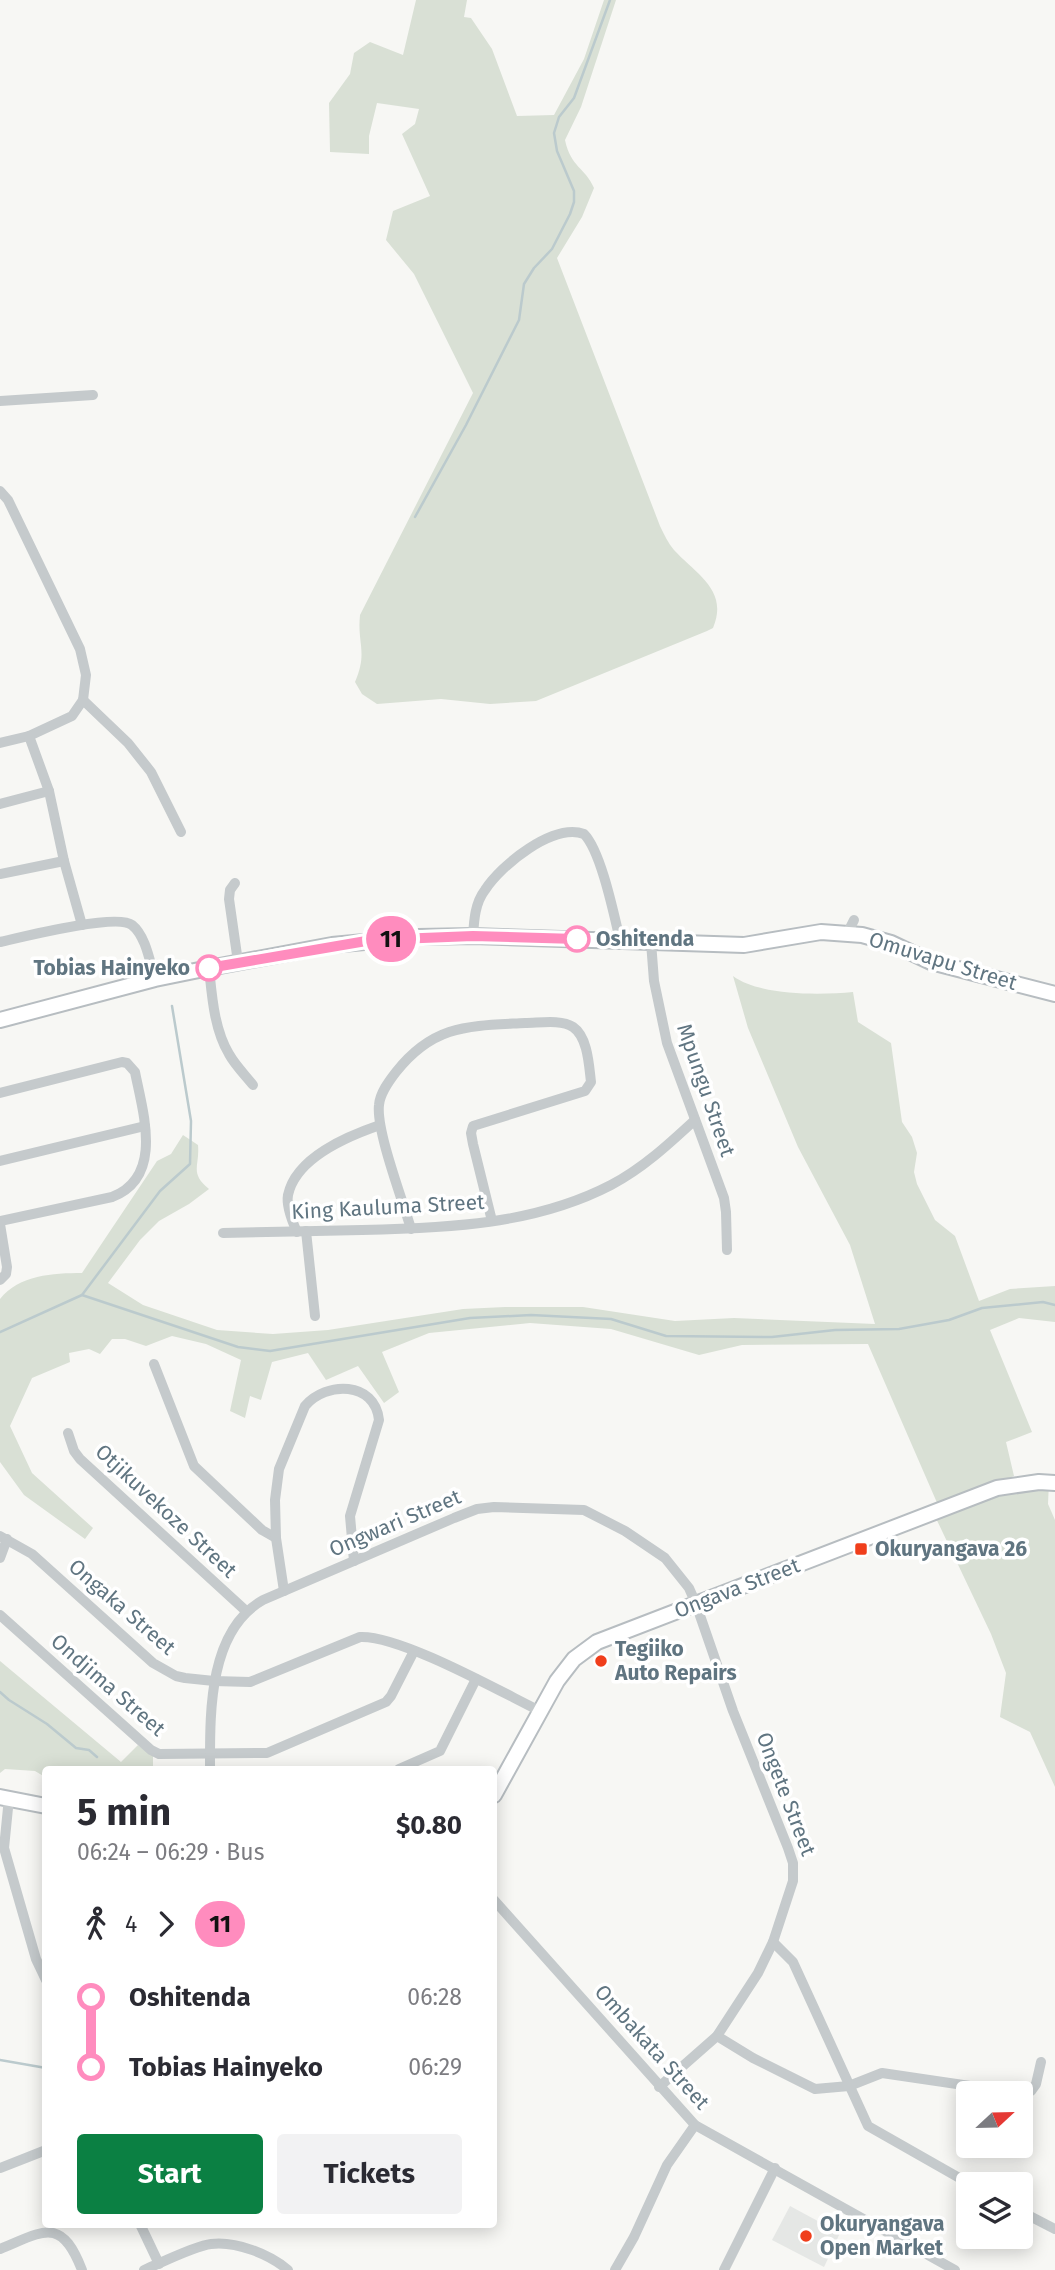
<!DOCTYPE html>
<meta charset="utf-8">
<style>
:root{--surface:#fff;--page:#f2f2f3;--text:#2b2b33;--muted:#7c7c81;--accent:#0b8043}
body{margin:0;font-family:"Fira Sans",sans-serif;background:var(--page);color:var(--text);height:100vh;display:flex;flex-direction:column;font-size:26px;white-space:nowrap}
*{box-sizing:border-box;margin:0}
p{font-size:23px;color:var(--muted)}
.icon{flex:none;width:38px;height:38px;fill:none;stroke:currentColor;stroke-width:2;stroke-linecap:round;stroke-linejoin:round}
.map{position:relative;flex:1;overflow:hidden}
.side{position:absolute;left:42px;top:1766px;width:455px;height:462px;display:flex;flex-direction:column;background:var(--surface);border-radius:7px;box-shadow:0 4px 18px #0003}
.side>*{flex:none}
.badge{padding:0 14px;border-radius:23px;font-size:24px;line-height:46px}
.needle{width:46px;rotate:68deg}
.buttons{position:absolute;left:956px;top:2081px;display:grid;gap:14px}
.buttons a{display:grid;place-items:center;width:77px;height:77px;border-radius:7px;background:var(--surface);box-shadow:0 4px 18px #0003;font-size:35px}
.map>.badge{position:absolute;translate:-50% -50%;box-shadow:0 0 0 4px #fff}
.legs{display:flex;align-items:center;gap:10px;height:77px;padding:0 35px;font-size:23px}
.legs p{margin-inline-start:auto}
.summary{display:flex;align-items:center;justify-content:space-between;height:119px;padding:0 35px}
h1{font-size:38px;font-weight:700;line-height:52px}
.cta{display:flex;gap:14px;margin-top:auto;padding:14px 35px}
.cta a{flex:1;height:80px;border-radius:7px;background:var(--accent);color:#fff;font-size:28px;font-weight:700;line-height:80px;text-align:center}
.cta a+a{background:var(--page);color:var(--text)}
ul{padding:0 35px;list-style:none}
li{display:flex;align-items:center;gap:24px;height:70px;font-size:26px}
li i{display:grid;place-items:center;width:10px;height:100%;margin:0 9px;background:currentColor}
li i::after{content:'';width:18px;height:18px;margin:-9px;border:5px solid;border-radius:50%;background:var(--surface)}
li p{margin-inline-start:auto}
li:first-child i{background:linear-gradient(#0000 50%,currentColor 0)}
li:last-child i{background:linear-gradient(currentColor 50%,#0000 0)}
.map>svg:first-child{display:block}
.built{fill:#e5e7e5}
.green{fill:#d9e0d5}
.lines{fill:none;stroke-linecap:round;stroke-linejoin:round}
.stream{stroke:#bbcacd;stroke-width:2.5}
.secondary-casing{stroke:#b7bdc1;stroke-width:18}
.street{stroke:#c5cacc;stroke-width:10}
.secondary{stroke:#fff;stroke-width:14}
.line-1-casing{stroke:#fff;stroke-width:16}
.line-1{stroke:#ff8cbe;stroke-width:10}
.stop-1-dot{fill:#fff;stroke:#ff8cbe;stroke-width:3.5}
.poi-dot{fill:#f03e1b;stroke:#fff;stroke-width:2.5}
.labels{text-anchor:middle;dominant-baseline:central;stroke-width:7;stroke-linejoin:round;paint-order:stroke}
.stop-label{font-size:21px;font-weight:bold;fill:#607581;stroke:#fff;text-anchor:start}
.street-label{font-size:21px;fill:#607581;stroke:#fff}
.poi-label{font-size:21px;font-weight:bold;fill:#607581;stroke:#fff;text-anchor:start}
</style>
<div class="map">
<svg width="1055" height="2270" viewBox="0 0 1055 2270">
<rect width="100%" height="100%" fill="#f7f7f4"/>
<!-- built -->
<polygon class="built" points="790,2206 840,2233 824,2267 772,2240"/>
<!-- green -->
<g class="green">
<path d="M416,0H467L464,17L471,18L492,49L517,116L554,115L584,59L604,0H616L581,107L565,140C571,168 585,167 594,188L582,217L557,258L660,526C664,534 668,543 674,550C696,574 729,590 713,628L707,631L536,701L490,704L441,699L377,704L362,694L355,682C368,652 357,644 360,615L473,393L414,274L386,240L393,211L430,196L402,134L415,124L419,109L377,103L369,136V154L330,152L329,103L350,74L354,53L370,42L403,55Z"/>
<path d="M733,976C760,996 820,995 853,992L858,1022L891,1043L902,1122L912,1137L917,1153L914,1172L917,1184L935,1220L955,1236L979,1301L1010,1289L1055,1286V1322L1019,1318L990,1330L1032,1432L1006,1442L1014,1476L938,1505L868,1344L742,1345L699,1355L611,1329L530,1323L429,1333L382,1352L399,1392L384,1403L358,1366L326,1380L308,1353L272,1362L261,1400L250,1396L245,1418L230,1411L241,1360L206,1344L172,1336L146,1346L125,1339H112L100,1354L89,1349L69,1353L70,1362L32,1378L10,1426L32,1473L93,1528L85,1539L24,1495L0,1462V1299C19,1275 53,1273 82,1273L157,1161L171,1154L183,1135L198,1145C200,1167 189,1172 209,1189L189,1204L159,1221L140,1240L108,1283L143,1305L217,1330L273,1334L328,1330L463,1309L505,1307H583L675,1321L734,1318L875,1324L850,1245L798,1147L748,1028Z"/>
<polygon points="1049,1482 1048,1504 1055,1520 1055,1787 1030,1732 1000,1717 1006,1673 991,1634 933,1512 997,1488"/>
<polygon points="0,1661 121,1762 138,1745 153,1756 153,1769 46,1769 45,1777 35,1771 5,1769 0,1773"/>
</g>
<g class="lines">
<!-- stream -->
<g class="stream">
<polyline points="415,517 466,425 519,320 524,284 534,268 552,249 570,214 574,202 574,191 557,151 554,133 559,117 574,98 610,0"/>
<polyline points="82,1295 238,1347 270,1351 470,1318 531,1315 611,1319 666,1336 772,1337 835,1330 899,1329 949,1320 982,1308 1043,1302 1055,1305"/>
<polyline points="0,1332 82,1295 160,1191 190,1164 191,1121 172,1006"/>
<polyline points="0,1692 9,1700 47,1724 76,1748 89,1750 97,1757"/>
<polyline points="0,2060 46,2068"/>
</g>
<defs>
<g id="secondary">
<polyline points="0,1020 155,979 209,968 332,945 418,937 473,936 744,945 821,932 862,935 891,943 931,962 1055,994"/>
<polyline points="494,1795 557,1681 574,1659 597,1642 997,1488 1039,1482 1055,1483"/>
<polyline points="0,1797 46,1806"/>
</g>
</defs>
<!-- secondary casing -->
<use href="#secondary" class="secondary-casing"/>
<!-- street -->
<g class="street">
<polyline points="0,401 93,395"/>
<polyline points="0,491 8,500 80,649 86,675 83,700 72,716 29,736 0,743"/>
<polyline points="83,700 128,743 151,772 181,832"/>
<polyline points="29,736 49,791 64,861 82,925"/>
<polyline points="0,804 49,791"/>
<polyline points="0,874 64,861"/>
<polyline points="235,883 230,890 229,899 238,962"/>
<polyline points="847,934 854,920"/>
<path d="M473,936C474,920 475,903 485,890C501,865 553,823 584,834C601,851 614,915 620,940"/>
<path d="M0,942C22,937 117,913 132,925C146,936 150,963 155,979"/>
<polyline points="651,942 654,981 667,1043 724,1198 726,1212 727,1250"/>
<path d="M209,968C212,996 214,1029 229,1054C235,1065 245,1075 253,1085"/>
<path d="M0,1093L122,1062L127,1063L135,1072C143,1113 164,1177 112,1197L0,1221"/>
<polyline points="0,1161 145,1126"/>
<polyline points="0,1224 7,1267 6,1274 0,1280"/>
<path d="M411,1229C403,1201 376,1131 379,1105C380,1093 389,1081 396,1072C434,1024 469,1026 525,1023C539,1023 561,1019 573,1027C588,1037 589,1066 591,1082L585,1091L473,1126L471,1133L473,1144L492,1221"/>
<polyline points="306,1231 315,1316"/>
<path d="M297,1232C292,1221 286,1206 288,1195C296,1157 348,1136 380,1125"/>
<path d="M223,1233C269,1232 316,1231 362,1230C447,1228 534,1225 611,1185C642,1169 669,1144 695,1120"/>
<polyline points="154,1364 194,1466 262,1530 276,1538"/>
<polyline points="68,1433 74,1451 80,1459 246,1611"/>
<path d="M0,1536L32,1554L153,1663L176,1676L185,1678L214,1681L250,1682L360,1637C400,1635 501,1692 540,1711"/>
<polyline points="0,1558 7,1539"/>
<path d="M284,1591L276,1538L275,1500L279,1469L305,1406C326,1381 375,1381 379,1420L350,1516L354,1561"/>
<polyline points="0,1615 151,1750 159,1754 267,1753 386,1702 391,1696 414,1651"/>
<path d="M210,1769C210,1714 208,1631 263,1600L454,1518L477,1509L494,1507L584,1510L625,1531L665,1558L689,1588L696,1604L733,1711L788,1848L793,1863V1881L773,1942L758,1973L717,2036L659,2087"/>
<polyline points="399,1769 440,1751 476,1679"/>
<polyline points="9,1798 4,1848 36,1959 46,1980"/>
<polyline points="494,1900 695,2125 955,2270"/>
<polyline points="773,1942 793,1962 868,2126 970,2184"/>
<polyline points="717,2036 753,2058 815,2089 849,2086 882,2073 1018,2093 1031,2091 1036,2084 1041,2062"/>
<polyline points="0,2168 46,2150"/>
<polyline points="1020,2211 1055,2229"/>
<polyline points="140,2224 159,2264"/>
<path d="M0,2249C44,2231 61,2216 82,2270"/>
<path d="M144,2270C161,2263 194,2246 211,2244C236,2241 269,2254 288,2270"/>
<polyline points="615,2270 634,2237 667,2165 695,2125"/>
<polyline points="724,2270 775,2168"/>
</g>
<!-- secondary -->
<use href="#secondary" class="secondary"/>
</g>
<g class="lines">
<defs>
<polyline id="line-1" points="209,968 372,940 473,936 577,939"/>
</defs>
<!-- line-1 casing -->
<use href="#line-1" class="line-1-casing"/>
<!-- line-1 -->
<use href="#line-1" class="line-1"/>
</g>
<!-- markers -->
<g class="stop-1-dot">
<circle cx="577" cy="939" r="12"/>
<circle cx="209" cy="968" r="12"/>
</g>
<g class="poi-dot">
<rect x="854" y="1542" width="14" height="14" rx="3.5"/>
<circle cx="601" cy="1661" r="7"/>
<circle cx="806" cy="2236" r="7"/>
</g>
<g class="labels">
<!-- stop labels -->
<g class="stop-label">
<text x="596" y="939">Oshitenda</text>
<text x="190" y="968" text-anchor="end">Tobias Hainyeko</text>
</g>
<!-- street labels -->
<g class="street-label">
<text transform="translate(943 961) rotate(17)">Omuvapu Street</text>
<text transform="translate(706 1090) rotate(71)">Mpungu Street</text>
<text transform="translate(388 1207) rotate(-3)">King Kauluma Street</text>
<text transform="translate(166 1511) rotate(43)">Otjikuvekoze Street</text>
<text transform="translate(395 1523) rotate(-23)">Ongwari Street</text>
<text transform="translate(737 1588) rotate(-21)">Ongava Street</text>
<text transform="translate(122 1607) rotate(41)">Ongaka Street</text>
<text transform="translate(108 1685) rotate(41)">Ondjima Street</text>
<text transform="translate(786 1794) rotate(69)">Ongete Street</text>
<text transform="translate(652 2047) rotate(48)">Ombakata Street</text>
</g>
<!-- poi labels -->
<g class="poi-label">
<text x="875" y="1549">Okuryangava 26</text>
<text x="615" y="1649">Tegiiko<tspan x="615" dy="24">Auto Repairs</tspan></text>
<text x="820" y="2224">Okuryangava<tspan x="820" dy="24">Open Market</tspan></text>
</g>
</g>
</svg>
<div class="buttons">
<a><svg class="needle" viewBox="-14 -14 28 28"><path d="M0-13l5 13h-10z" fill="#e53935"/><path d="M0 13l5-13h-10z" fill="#7c7c81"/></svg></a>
<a><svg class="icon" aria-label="layers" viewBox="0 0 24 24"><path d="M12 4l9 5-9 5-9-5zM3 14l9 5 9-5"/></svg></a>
</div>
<b class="badge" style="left:391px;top:939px;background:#ff8cbe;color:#111">11</b>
<section class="side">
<div class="summary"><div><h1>5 min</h1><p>06:24 – 06:29 · Bus</p></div><b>$0.80</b></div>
<div class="legs"><svg class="icon" aria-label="walk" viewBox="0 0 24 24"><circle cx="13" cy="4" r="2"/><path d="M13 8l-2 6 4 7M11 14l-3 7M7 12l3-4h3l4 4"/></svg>4<svg class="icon" aria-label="forward" viewBox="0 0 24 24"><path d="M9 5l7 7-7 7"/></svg><b class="badge" style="background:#ff8cbe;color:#111">11</b></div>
<ul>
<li><i style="color:#ff8cbe"></i><b>Oshitenda</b><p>06:28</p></li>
<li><i style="color:#ff8cbe"></i><b>Tobias Hainyeko</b><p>06:29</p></li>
</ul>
<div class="cta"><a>Start</a><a>Tickets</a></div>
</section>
</div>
